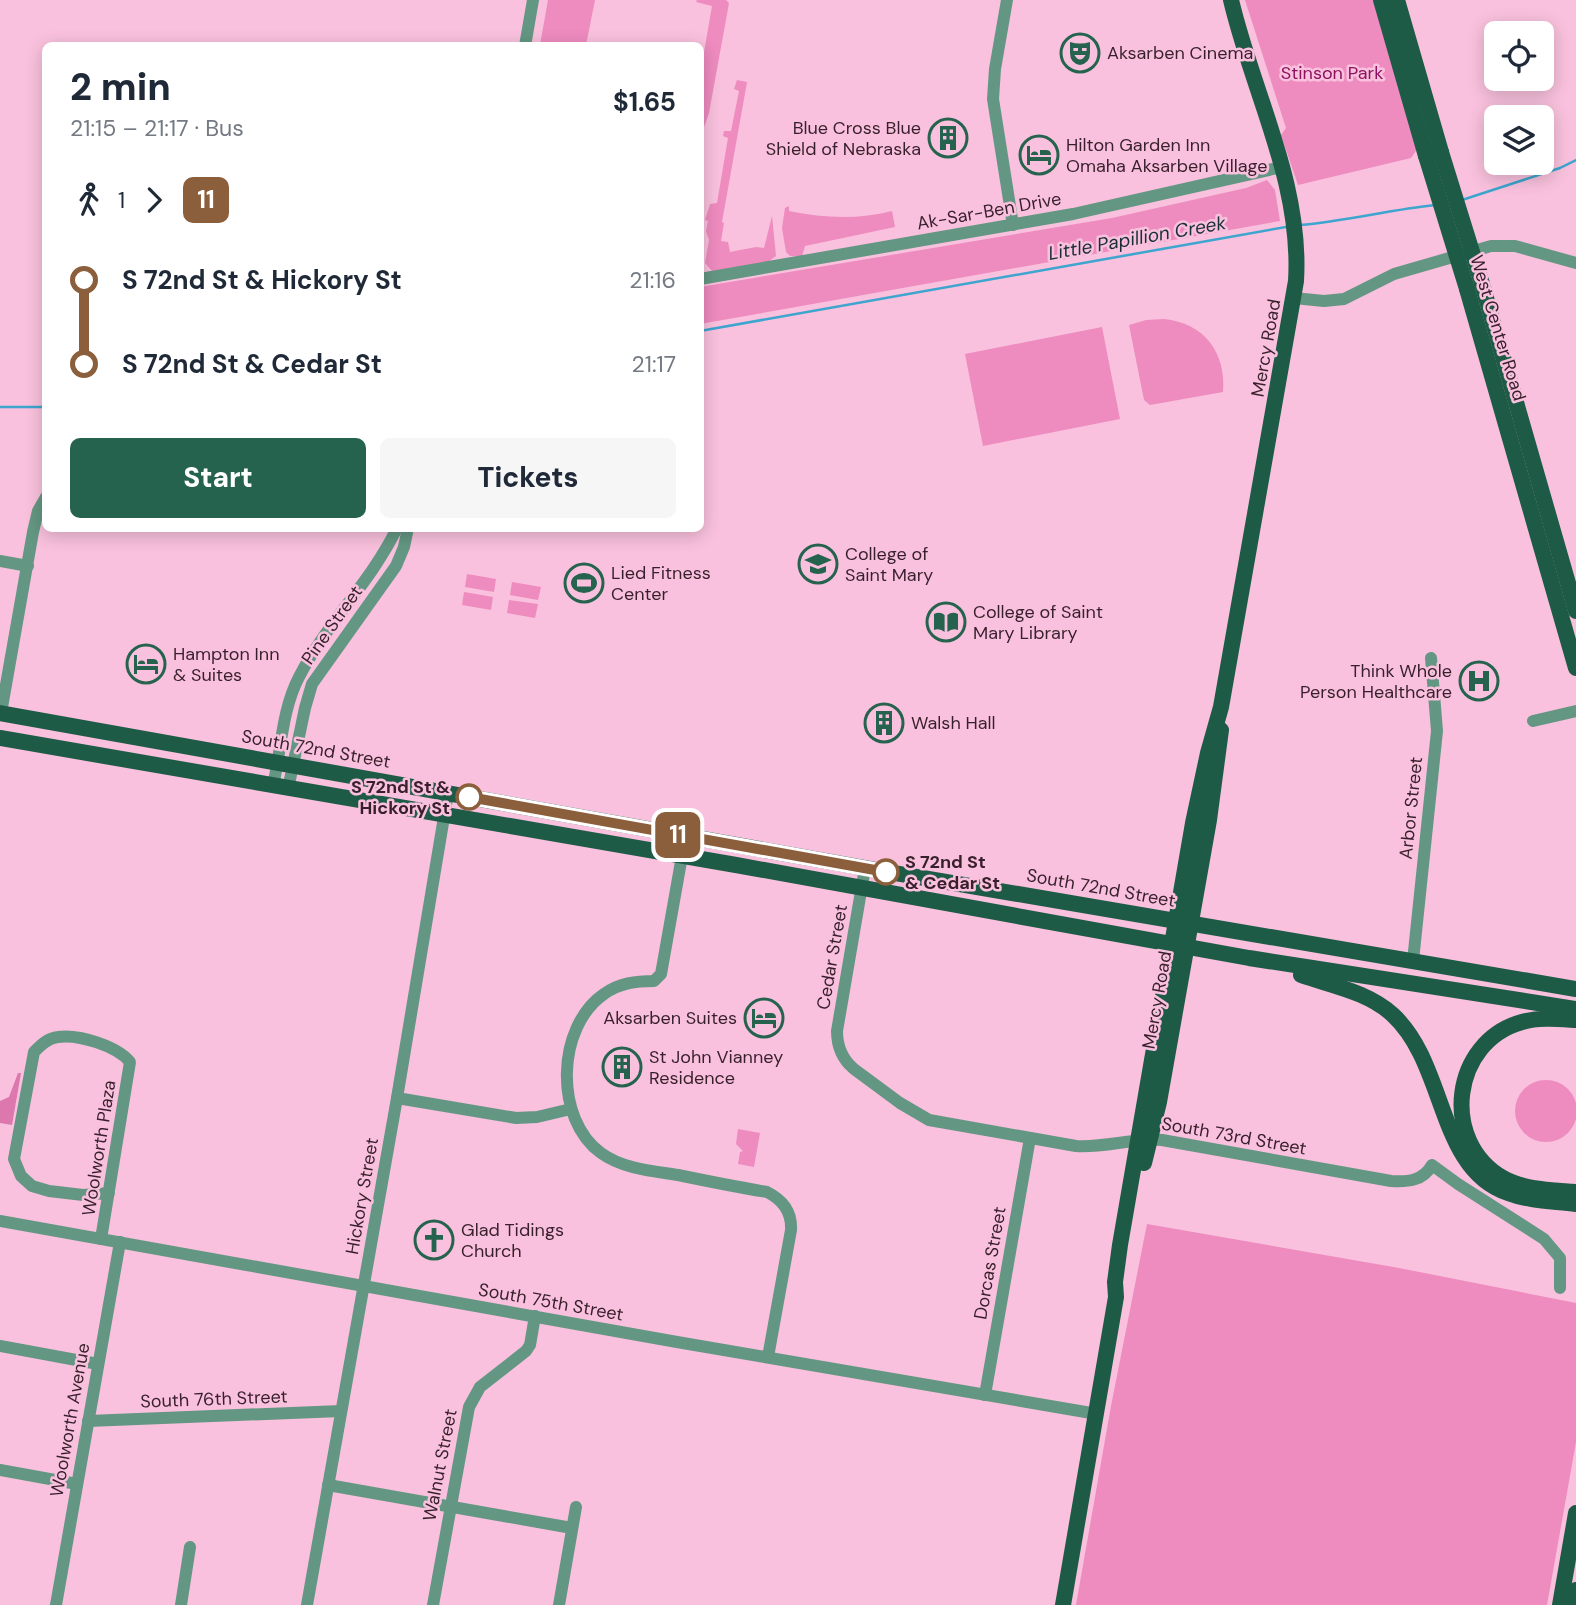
<!DOCTYPE html>
<meta charset="utf-8">
<style>
:root{--surface:#fff;--page:#f6f6f7;--text:#1f2937;--muted:#747a83;--accent:#26634e}
body{margin:0;font-family:"DM Sans",sans-serif;background:var(--page);color:var(--text);height:100vh;display:flex;flex-direction:column;font-size:26px;white-space:nowrap}
*{box-sizing:border-box;margin:0}
p{font-size:23px;color:var(--muted)}
.icon{flex:none;width:38px;height:38px;fill:none;stroke:currentColor;stroke-width:2;stroke-linecap:round;stroke-linejoin:round}
.map{position:relative;flex:1;overflow:hidden}
.drawer{position:absolute;left:42px;top:42px;width:662px;height:490px;display:flex;flex-direction:column;background:var(--surface);border-radius:10px;box-shadow:0 4px 18px #0003}
.drawer>*{flex:none}
.badge{padding:0 14px;border-radius:10px;font-size:24px;line-height:46px}
.fabs{position:absolute;left:1484px;top:21px;display:grid;gap:14px}
.fabs a{display:grid;place-items:center;width:70px;height:70px;border-radius:10px;background:var(--surface);box-shadow:0 4px 18px #0003;font-size:35px}
.map>.badge{position:absolute;translate:-50% -50%;box-shadow:0 0 0 4px #fff}
.legs{display:flex;align-items:center;gap:10px;height:77px;padding:0 28px;font-size:23px}
.legs p{margin-inline-start:auto}
.summary{display:flex;align-items:center;justify-content:space-between;height:119px;padding:0 28px}
h1{font-size:38px;font-weight:800;line-height:52px}
.button{display:flex;gap:14px;margin-top:auto;padding:14px 28px}
.button a{flex:1;height:80px;border-radius:10px;background:var(--accent);color:#fff;font-size:28px;font-weight:800;line-height:80px;text-align:center}
.button a+a{background:var(--page);color:var(--text)}
ul{padding:0 28px;list-style:none}
li{display:flex;align-items:center;gap:24px;height:84px;font-size:26px}
li i{display:grid;place-items:center;width:10px;height:100%;margin:0 9px;background:currentColor}
li i::after{content:'';width:18px;height:18px;margin:-9px;border:5px solid;border-radius:50%;background:var(--surface)}
li p{margin-inline-start:auto}
li:first-child i{background:linear-gradient(#0000 50%,currentColor 0)}
li:last-child i{background:linear-gradient(currentColor 50%,#0000 0)}
.map>svg:first-child{display:block}
.green{fill:#ee8bbf}
.forest{fill:#dc78ad}
.lines{fill:none;stroke-linecap:round;stroke-linejoin:round}
.stream{stroke:#3da5ce;stroke-width:2.5}
.minor{stroke:#649783;stroke-width:12}
.major{stroke:#1e5b47;stroke-width:16}
.major-bridge{stroke:#1e5b47;stroke-width:16}
.line-1-casing{stroke:#fff;stroke-width:16}
.line-1{stroke:#8b5e3c;stroke-width:10}
.stop-1-dot{fill:#fff;stroke:#8b5e3c;stroke-width:3.5}
.labels{text-anchor:middle;dominant-baseline:central;stroke-width:5;stroke-linejoin:round;paint-order:stroke}
.poi-label{font-size:18px;fill:#381f2c;stroke:#f9c1dd;text-anchor:start}
.park-label{font-size:18px;fill:#8c1260;stroke:#f9c1dd}
.street-label{font-size:18px;fill:#381f2c;stroke:#f9c1dd}
.stop-label{font-size:18px;font-weight:bold;fill:#381f2c;stroke:#f9c1dd;text-anchor:end}
.water-label{font-size:19px;font-style:italic;fill:#182f38;stroke:#f9c1dd}
</style>
<div class="map">
<svg width="1576" height="1605" viewBox="0 0 1576 1605">
<rect width="100%" height="100%" fill="#f9c1dd"/>
<!-- green -->
<g class="green">
<polygon points="548,0 595,0 586,45 540,45"/>
<polygon points="697,0 726,0 729,3 709,113 702,133 700,133 700,75 712,6 696,2"/>
<polygon points="1245,0 1376,0 1418,148 1411,158 1298,185 1281,135 1286,128"/>
<polygon points="737,80 747,82 722,222 724,223 721,241 728,242 730,252 756,247 764,248 772,216 776,256 768,262 712,271 705,263 709,240 706,231 708,221 705,220 710,204 717,203 728,138 723,136 724,131 731,131 739,91 734,89"/>
<polygon points="1267,180 1275,190 1280,221 700,324 700,287 1112,218 1246,188"/>
<path d="M789,206V211C823,218 858,220 892,211L895,227L805,246L802,256H790L786,252L782,228L785,208Z"/>
<path d="M1164,319C1204,323 1226,352 1223,392L1150,405L1144,400L1129,325L1146,320Z"/>
<polygon points="1102,327 1120,419 983,446 965,354"/>
<polygon points="467,574 496,579 494,592 465,587"/>
<polygon points="512,582 541,587 538,600 510,595"/>
<polygon points="464,592 493,597 491,610 462,605"/>
<polygon points="509,600 538,604 535,618 507,613"/>
<circle cx="1546" cy="1111" r="31"/>
<polygon points="738,1129 760,1133 754,1167 738,1164 740,1152 743,1151 736,1144"/>
<polygon points="1147,1224 1399,1268 1576,1303 1576,1442 1547,1605 1076,1605 1111,1406"/>
</g>
<!-- forest -->
<polygon class="forest" points="18,1073 21,1073 12,1125 0,1123 0,1101 9,1097"/>
<g class="lines">
<!-- stream -->
<g class="stream">
<polyline points="1462,200 1560,168 1576,160"/>
<path d="M1300,225C1345,221 1389,210 1435,205"/>
<polyline points="700,331 1286,227"/>
<polyline points="0,407 46,407"/>
</g>
<!-- minor -->
<g class="minor">
<polyline points="1007,0 995,69 993,99 1013,225"/>
<polyline points="525,46 533,0"/>
<polyline points="700,279 1073,214 1282,167"/>
<polyline points="1294,298 1324,301 1344,299 1394,274 1491,246 1515,246 1576,263"/>
<polyline points="0,561 28,566"/>
<polyline points="1,713 33,532 38,511 46,497"/>
<polyline points="1533,721 1576,711"/>
<path d="M273,786C281,751 282,709 299,677C326,624 371,582 397,528"/>
<polyline points="288,789 305,708 312,684 396,566 404,547 408,528"/>
<path d="M682,856L661,974L654,981C636,981 619,983 604,994C556,1027 554,1119 601,1153C623,1169 653,1171 678,1175C707,1181 737,1187 767,1192C783,1200 792,1212 791,1230L768,1357"/>
<path d="M865,868L837,1031C837,1047 842,1059 854,1069L900,1103L929,1120L1076,1146C1105,1148 1132,1138 1162,1140L1391,1181C1408,1182 1423,1181 1432,1165L1458,1184L1544,1239L1560,1258V1288"/>
<polyline points="1413,961 1437,731 1431,658"/>
<polyline points="397,1098 516,1118 537,1117 571,1109"/>
<polyline points="0,1221 677,1342 1097,1414"/>
<path d="M101,1239L130,1062C117,1046 79,1034 58,1037C48,1038 41,1045 34,1052L14,1159L21,1176L32,1186L49,1191L83,1195L109,1193"/>
<polyline points="0,1346 98,1364"/>
<polyline points="985,1395 1030,1138"/>
<polyline points="88,1421 341,1411"/>
<polyline points="0,1470 77,1484"/>
<polyline points="328,1485 572,1528"/>
<polyline points="56,1605 120,1242"/>
<polyline points="181,1605 190,1547"/>
<polyline points="307,1605 397,1098 448,793"/>
<polyline points="433,1605 469,1407 480,1387 526,1351 530,1345 535,1316"/>
<polyline points="559,1605 576,1507"/>
</g>
<!-- major -->
<g class="major">
<polyline points="1381,0 1426,156"/>
<polyline points="1397,0 1441,152"/>
<polyline points="1482,284 1576,611"/>
<polyline points="1467,289 1576,668"/>
<polyline points="0,713 865,868 1576,989"/>
<polyline points="0,738 736,865 1249,958 1576,1009"/>
<path d="M1301,975C1333,986 1368,992 1393,1015C1447,1065 1437,1169 1508,1193C1529,1201 1554,1201 1576,1204"/>
<path d="M1576,1020C1559,1019 1539,1017 1522,1022C1452,1041 1439,1141 1503,1178C1524,1190 1552,1190 1576,1192"/>
<polyline points="1144,1163 1159,1102 1209,820 1221,730"/>
<path d="M1063,1605L1116,1297L1115,1282L1120,1245L1193,823L1208,753L1221,707L1296,281C1302,182 1253,94 1231,0"/>
<polyline points="1560,1605 1576,1513"/>
<polyline points="1573,1605 1576,1590"/>
</g>
<!-- major-bridge -->
<g class="major-bridge">
<polyline points="1441,152 1482,284"/>
<polyline points="1426,156 1467,289"/>
</g>
</g>
<g class="lines">
<defs>
<polyline id="line-1" points="469,797 886,872"/>
</defs>
<!-- line-1 casing -->
<use href="#line-1" class="line-1-casing"/>
<!-- line-1 -->
<use href="#line-1" class="line-1"/>
</g>
<!-- icons -->
<defs>
<symbol id="theatre-ring" viewBox="-11 -11 22 22"><circle r="9.5" fill="#f9c1dd" stroke="#26634e" stroke-width="1.5"/><path d="M-5-5.5Q0-4 5-5.5V0Q5 5 0 6Q-5 5-5 0ZM-3.3-2.5H-1v1.5H-3.3ZM1-2.5H3.3v1.5H1ZM-2.8 1Q0 5.5 2.8 1Z" fill="#26634e"/></symbol>
<symbol id="building-ring" viewBox="-11 -11 22 22"><circle r="9.5" fill="#f9c1dd" stroke="#26634e" stroke-width="1.5"/><path d="M-4-6H4V6H1V3H-1V6H-4ZM-2.5-4.3h1.7v1.8h-1.7ZM.8-4.3h1.7v1.8H.8ZM-2.5-1h1.7V.8h-1.7ZM.8-1h1.7V.8H.8Z" fill="#26634e"/></symbol>
<symbol id="hotel-ring" viewBox="-11 -11 22 22"><circle r="9.5" fill="#f9c1dd" stroke="#26634e" stroke-width="1.5"/><path d="M-6-4.5h1.5V1H6V5H4.5V3h-9V5H-6ZM-4 0a1.8 1.8 0 1 1 3.6 0ZM.5 0V-2.5h3Q6-2.5 6 0Z" fill="#26634e"/></symbol>
<symbol id="university-ring" viewBox="-11 -11 22 22"><circle r="9.5" fill="#f9c1dd" stroke="#26634e" stroke-width="1.5"/><path d="M0-5L7-2L0 1L-7-2ZM-4 1L0 2.5L4 1V4Q0 6-4 4Z" fill="#26634e"/></symbol>
<symbol id="stadium-ring" viewBox="-11 -11 22 22"><circle r="9.5" fill="#f9c1dd" stroke="#26634e" stroke-width="1.5"/><path d="M0-5a6.5 5 0 1 0 0 10a6.5 5 0 1 0 0-10ZM-3.5-1.8h7v3.6h-7Z" fill="#26634e"/></symbol>
<symbol id="library-ring" viewBox="-11 -11 22 22"><circle r="9.5" fill="#f9c1dd" stroke="#26634e" stroke-width="1.5"/><path d="M-6-4Q-3-5.5-.7-3.5V5Q-3 3-6 4ZM6-4Q3-5.5 .7-3.5V5Q3 3 6 4Z" fill="#26634e"/></symbol>
<symbol id="hospital-ring" viewBox="-11 -11 22 22"><circle r="9.5" fill="#f9c1dd" stroke="#26634e" stroke-width="1.5"/><path d="M-5-5h3v3.5h4V-5h3V5h-3V1.5h-4V5h-3Z" fill="#26634e"/></symbol>
<symbol id="church-ring" viewBox="-11 -11 22 22"><circle r="9.5" fill="#f9c1dd" stroke="#26634e" stroke-width="1.5"/><path d="M-1.2-6h2.4v3.5h3.3v2.4h-3.3V6h-2.4V-.1h-3.3v-2.4h3.3Z" fill="#26634e"/></symbol>
</defs>
<g fill-rule="evenodd">
<use href="#theatre-ring" x="1058" y="31" width="44" height="44"/>
<use href="#building-ring" x="926" y="116" width="44" height="44"/>
<use href="#hotel-ring" x="1017" y="133" width="44" height="44"/>
<use href="#university-ring" x="796" y="542" width="44" height="44"/>
<use href="#stadium-ring" x="562" y="561" width="44" height="44"/>
<use href="#library-ring" x="924" y="600" width="44" height="44"/>
<use href="#hotel-ring" x="124" y="642" width="44" height="44"/>
<use href="#hospital-ring" x="1457" y="659" width="44" height="44"/>
<use href="#building-ring" x="862" y="701" width="44" height="44"/>
<use href="#hotel-ring" x="742" y="996" width="44" height="44"/>
<use href="#building-ring" x="600" y="1045" width="44" height="44"/>
<use href="#church-ring" x="412" y="1218" width="44" height="44"/>
</g>
<!-- markers -->
<g class="stop-1-dot">
<circle cx="469" cy="797" r="12"/>
<circle cx="886" cy="872" r="12"/>
</g>
<g class="labels">
<!-- poi labels -->
<g class="poi-label">
<text x="1107" y="53">Aksarben Cinema</text>
<text x="921" y="128" text-anchor="end">Blue Cross Blue<tspan x="921" dy="21">Shield of Nebraska</tspan></text>
<text x="1066" y="145">Hilton Garden Inn<tspan x="1066" dy="21">Omaha Aksarben Village</tspan></text>
<text x="845" y="554">College of<tspan x="845" dy="21">Saint Mary</tspan></text>
<text x="611" y="573">Lied Fitness<tspan x="611" dy="21">Center</tspan></text>
<text x="973" y="612">College of Saint<tspan x="973" dy="21">Mary Library</tspan></text>
<text x="173" y="654">Hampton Inn<tspan x="173" dy="21">&amp; Suites</tspan></text>
<text x="1452" y="671" text-anchor="end">Think Whole<tspan x="1452" dy="21">Person Healthcare</tspan></text>
<text x="911" y="723">Walsh Hall</text>
<text x="737" y="1018" text-anchor="end">Aksarben Suites</text>
<text x="649" y="1057">St John Vianney<tspan x="649" dy="21">Residence</tspan></text>
<text x="461" y="1230">Glad Tidings<tspan x="461" dy="21">Church</tspan></text>
</g>
<!-- park labels -->
<g class="park-label">
<text x="1332" y="73">Stinson Park</text>
</g>
<!-- street labels -->
<g class="street-label">
<text transform="translate(989 211) rotate(-10)">Ak-Sar-Ben Drive</text>
<text transform="translate(1498 328) rotate(73)">West Center Road</text>
<text transform="translate(1266 348) rotate(-80)">Mercy Road</text>
<text transform="translate(332 625) rotate(-55)">Pine Street</text>
<text transform="translate(316 749) rotate(10)">South 72nd Street</text>
<text transform="translate(1411 808) rotate(-84)">Arbor Street</text>
<text transform="translate(1101 888) rotate(10)">South 72nd Street</text>
<text transform="translate(832 957) rotate(-80)">Cedar Street</text>
<text transform="translate(1157 1000) rotate(-80)">Mercy Road</text>
<text transform="translate(1234 1136) rotate(10)">South 73rd Street</text>
<text transform="translate(99 1148) rotate(-81)">Woolworth Plaza</text>
<text transform="translate(362 1196) rotate(-80)">Hickory Street</text>
<text transform="translate(990 1263) rotate(-80)">Dorcas Street</text>
<text transform="translate(551 1302) rotate(10)">South 75th Street</text>
<text transform="translate(214 1399) rotate(-2)">South 76th Street</text>
<text transform="translate(70 1420) rotate(-80)">Woolworth Avenue</text>
<text transform="translate(440 1465) rotate(-79)">Walnut Street</text>
</g>
<!-- stop labels -->
<g class="stop-label">
<text x="450" y="787">S 72nd St &amp;<tspan x="450" dy="21">Hickory St</tspan></text>
<text x="905" y="862" text-anchor="start">S 72nd St<tspan x="905" dy="21">&amp; Cedar St</tspan></text>
</g>
<!-- water labels -->
<g class="water-label">
<text transform="translate(1137 238) rotate(-10)">Little Papillion Creek</text>
</g>
</g>
</svg>
<div class="fabs">
<a><svg class="icon" aria-label="locate" viewBox="0 0 24 24"><circle cx="12" cy="12" r="6"/><path d="M12 2v4M12 18v4M2 12h4M18 12h4"/></svg></a>
<a><svg class="icon" aria-label="layers" viewBox="0 0 24 24"><path d="M12 4l9 5-9 5-9-5zM3 14l9 5 9-5"/></svg></a>
</div>
<b class="badge" style="left:678px;top:835px;background:#8b5e3c;color:#fff">11</b>
<section class="drawer">
<div class="summary"><div><h1>2 min</h1><p>21:15 – 21:17 · Bus</p></div><b>$1.65</b></div>
<div class="legs"><svg class="icon" aria-label="walk" viewBox="0 0 24 24"><circle cx="13" cy="4" r="2"/><path d="M13 8l-2 6 4 7M11 14l-3 7M7 12l3-4h3l4 4"/></svg>1<svg class="icon" aria-label="forward" viewBox="0 0 24 24"><path d="M9 5l7 7-7 7"/></svg><b class="badge" style="background:#8b5e3c;color:#fff">11</b></div>
<ul>
<li><i style="color:#8b5e3c"></i><b>S 72nd St &amp; Hickory St</b><p>21:16</p></li>
<li><i style="color:#8b5e3c"></i><b>S 72nd St &amp; Cedar St</b><p>21:17</p></li>
</ul>
<div class="button"><a>Start</a><a>Tickets</a></div>
</section>
</div>
